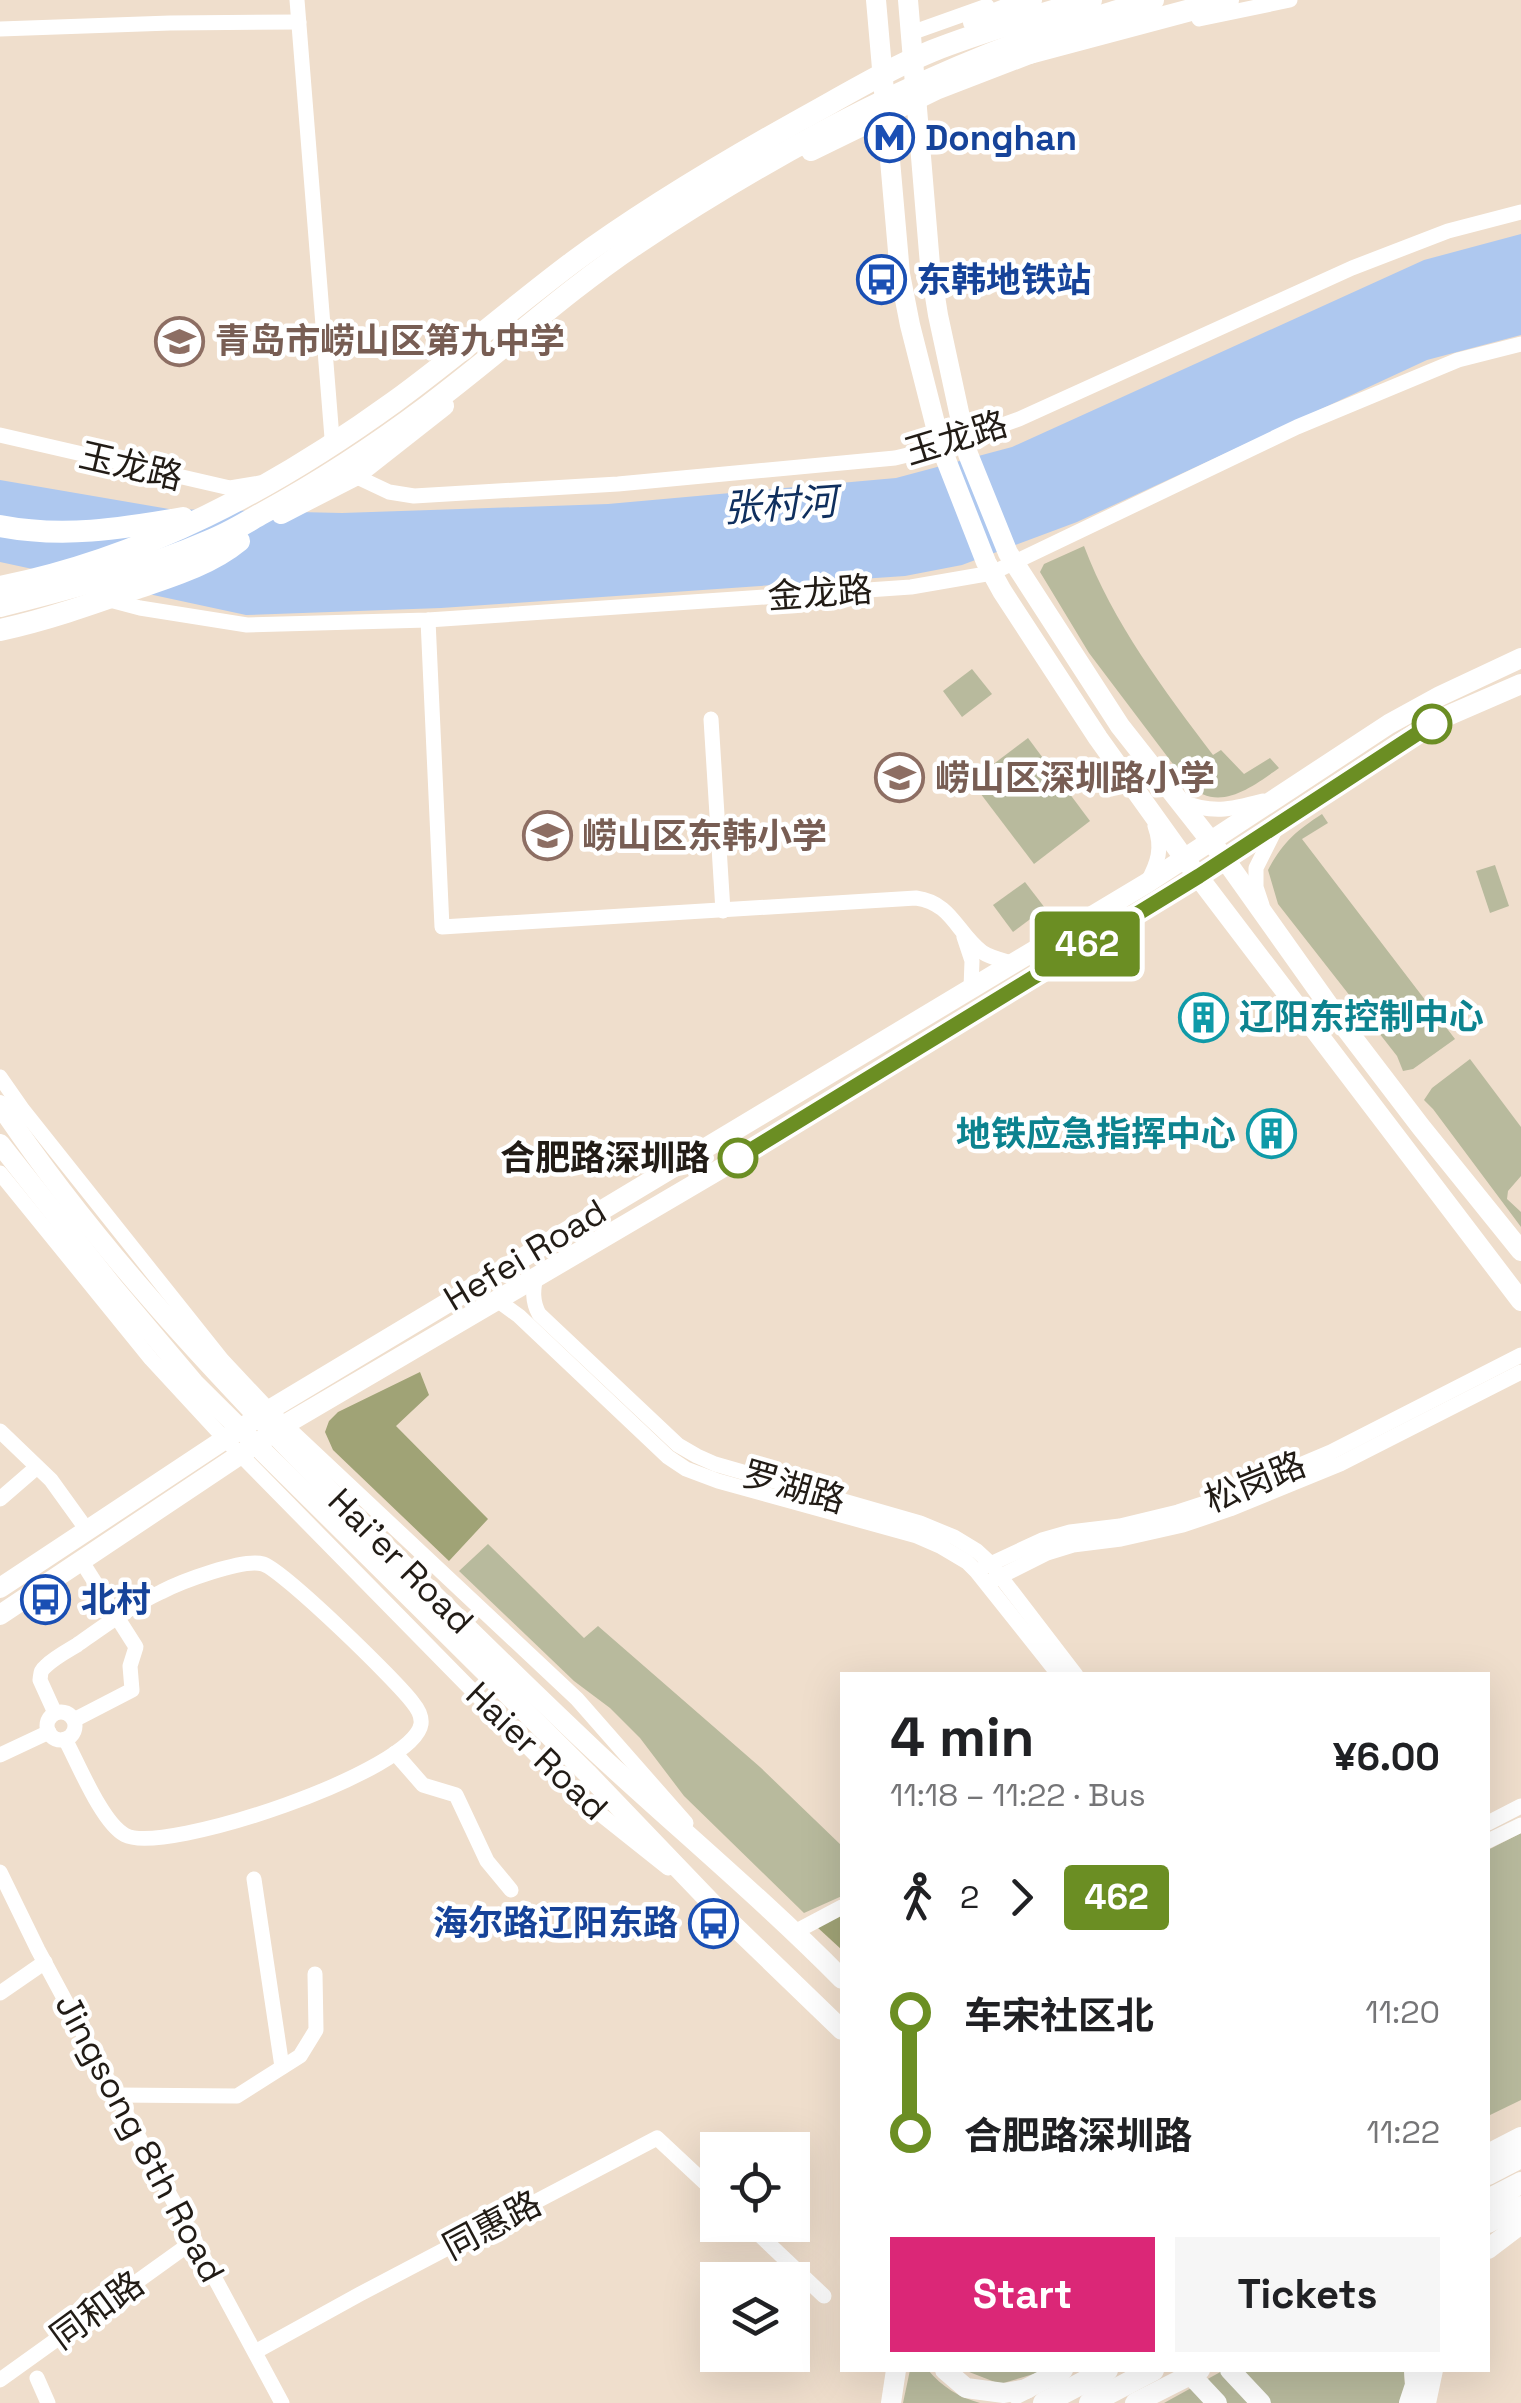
<!DOCTYPE html>
<meta charset="utf-8">
<style>
:root{--surface:#fff;--page:#f6f6f6;--text:#202124;--muted:#757577;--accent:#db2777}
body{margin:0;font-family:"Space Grotesk","Noto Sans SC",sans-serif;background:var(--page);color:var(--text);height:100vh;display:flex;flex-direction:column;font-size:38px;white-space:nowrap}
*{box-sizing:border-box;margin:0}
p{font-size:32px;color:var(--muted)}
.icon{flex:none;width:55px;height:55px;fill:none;stroke:currentColor;stroke-width:2;stroke-linecap:round;stroke-linejoin:round}
.map{position:relative;flex:1;overflow:hidden}
.panel{position:absolute;left:840px;top:1672px;width:650px;height:700px;display:flex;flex-direction:column;background:var(--surface);border-radius:0px;box-shadow:0 10px 40px #0002}
.panel>*{flex:none}
.badge{padding:0 20px;border-radius:8px;font-size:35px;line-height:65px}
.tools{position:absolute;left:700px;top:2132px;display:grid;gap:20px}
.tools a{display:grid;place-items:center;width:110px;height:110px;border-radius:0px;background:var(--surface);box-shadow:0 10px 40px #0002;font-size:50px}
.map>.badge{position:absolute;translate:-50% -50%;box-shadow:0 0 0 5px #fff}
.legs{display:flex;align-items:center;gap:15px;height:110px;padding:0 50px;font-size:32px}
.legs p{margin-inline-start:auto}
.headline{display:flex;align-items:center;justify-content:space-between;height:170px;padding:0 50px}
h1{font-size:55px;font-weight:700;line-height:75px}
.cta{display:flex;gap:20px;margin-top:auto;padding:20px 50px}
.cta a{flex:1;height:115px;border-radius:0px;background:var(--accent);color:#fff;font-size:40px;font-weight:700;line-height:115px;text-align:center}
.cta a+a{background:var(--page);color:var(--text)}
ul{padding:0 50px;list-style:none}
li{display:flex;align-items:center;gap:35px;height:120px;font-size:38px}
li i{display:grid;place-items:center;width:15px;height:100%;margin:0 12px;background:currentColor}
li i::after{content:'';width:25px;height:25px;margin:-12px;border:8px solid;border-radius:50%;background:var(--surface)}
li p{margin-inline-start:auto}
li:first-child i{background:linear-gradient(#0000 50%,currentColor 0)}
li:last-child i{background:linear-gradient(currentColor 50%,#0000 0)}
.map>svg:first-child{display:block}
.green{fill:#b8ba9d}
.forest{fill:#a0a376}
.water{fill:#aec8ef}
.lines{fill:none;stroke-linecap:round;stroke-linejoin:round}
.minor{stroke:#fff;stroke-width:15}
.major{stroke:#fff;stroke-width:20}
.highway{stroke:#fff;stroke-width:22}
.line-1-casing{stroke:#fff;stroke-width:22}
.line-1{stroke:#6b8e23;stroke-width:15}
.stop-1-dot{fill:#fff;stroke:#6b8e23;stroke-width:5}
.labels{text-anchor:middle;dominant-baseline:central;stroke-width:9;stroke-linejoin:round;paint-order:stroke}
.transit-label{font-size:35px;font-weight:bold;fill:#164399;stroke:#fff;text-anchor:start}
.education-label{font-size:35px;font-weight:bold;fill:#785e54;stroke:#fff;text-anchor:start}
.street-label{font-size:35px;fill:#221c16;stroke:#fff}
.culture-label{font-size:35px;font-weight:bold;fill:#0d838f;stroke:#fff;text-anchor:start}
.stop-label{font-size:35px;font-weight:bold;fill:#221c16;stroke:#fff;text-anchor:end}
.water-label{font-size:38px;font-style:italic;fill:#0f2f5e;stroke:#fff}
</style>
<div class="map">
<svg width="1521" height="2403" viewBox="0 0 1521 2403">
<rect width="100%" height="100%" fill="#efdecc"/>
<!-- green -->
<g class="green">
<path d="M1084,546C1113,623 1164,690 1213,755L1221,750L1244,774L1270,758L1279,768C1252,787 1218,814 1188,784L1089,653L1040,572L1044,564Z"/>
<polygon points="972,669 992,694 962,717 943,691"/>
<polygon points="1028,738 1090,821 1034,864 971,781"/>
<path d="M1322,814L1328,823L1302,839L1455,1039L1413,1069L1403,1071L1397,1056L1278,904L1268,870C1283,842 1296,831 1322,814Z"/>
<polygon points="1495,865 1509,906 1490,913 1476,871"/>
<polygon points="1025,882 1045,908 1013,932 993,905"/>
<polygon points="1470,1059 1521,1127 1521,1176 1508,1191 1507,1199 1521,1212 1521,1227 1433,1109 1424,1100 1432,1088"/>
<polygon points="488,1544 584,1638 598,1626 760,1767 842,1846 842,1896 804,1913 684,1796 640,1738 610,1708 574,1681 459,1571"/>
<polygon points="1521,1833 1521,2100 1488,2116 1488,1850"/>
<path d="M910,2370H928C942,2387 959,2397 980,2403H903Z"/>
<polygon points="964,2370 1047,2370 1000,2384"/>
<polygon points="1224,2370 1404,2370 1405,2385 1400,2403 1164,2403"/>
</g>
<!-- forest -->
<g class="forest">
<polygon points="420,1372 429,1395 396,1426 488,1519 449,1561 333,1450 325,1432 329,1421 338,1412"/>
<polygon points="842,1912 842,1950 817,1927"/>
</g>
<!-- water -->
<polygon class="water" points="1521,234 1521,335 1427,360 1077,522 962,565 905,576 441,608 246,615 0,562 0,480 169,509 342,513 608,504 896,478 1012,447 1424,260"/>
<g class="lines">
<!-- minor -->
<g class="minor">
<polyline points="297,0 332,438"/>
<polyline points="1199,19 1290,0"/>
<polyline points="0,29 170,23 299,22"/>
<polyline points="911,33 987,6"/>
<polyline points="0,435 230,488 260,483"/>
<polyline points="355,476 389,492 414,496 618,484 895,458 941,447 1019,419 1352,268 1448,231 1521,212"/>
<polyline points="106,599 140,608 247,625 428,620 911,587 992,573 1297,427 1458,360 1521,344"/>
<path d="M428,620L442,927L916,898C952,903 956,932 982,952C991,958 1002,960 1012,963"/>
<polyline points="711,719 723,911"/>
<path d="M1179,801C1213,814 1229,810 1263,801"/>
<path d="M1147,883C1158,863 1163,848 1155,826"/>
<polyline points="1262,905 1256,887 1256,868 1278,824"/>
<polyline points="964,937 972,961 971,988"/>
<polyline points="0,1077 23,1110 222,1360 269,1410 577,1699 686,1823"/>
<polyline points="0,1173 151,1359 224,1438 570,1790 668,1868"/>
<path d="M536,1276C533,1290 532,1301 539,1314L678,1445L697,1456L715,1464L920,1523L954,1537L977,1551L990,1563L1076,1675"/>
<polyline points="497,1300 519,1316 668,1457 686,1469 718,1481 917,1536 940,1546 967,1562 977,1572 1059,1675"/>
<polyline points="0,1431 51,1480 87,1530"/>
<polyline points="0,1499 37,1467"/>
<polyline points="984,1567 1042,1540 1070,1532 1120,1526 1178,1512 1224,1497 1331,1452 1521,1355"/>
<polyline points="991,1581 1047,1553 1073,1545 1121,1539 1183,1525 1230,1509 1340,1464 1521,1372"/>
<circle cx="61" cy="1726" r="14"/>
<path d="M55,1713L40,1680C41,1673 40,1671 46,1666C54,1658 67,1651 77,1645C104,1626 131,1606 161,1592C180,1582 243,1558 263,1564C283,1570 398,1682 413,1703C418,1709 422,1716 421,1724C415,1771 164,1856 125,1835C102,1823 78,1763 65,1739"/>
<polyline points="74,1720 132,1690 130,1666 136,1647 82,1562"/>
<polyline points="395,1753 423,1785 456,1795 487,1861 511,1890"/>
<polyline points="0,1755 49,1732"/>
<polyline points="1488,1823 1521,1806"/>
<polyline points="1488,1841 1521,1825"/>
<polyline points="0,1872 38,1950 282,2403"/>
<polyline points="254,1879 282,2067"/>
<polyline points="793,1933 842,1907"/>
<polyline points="0,1993 45,1962"/>
<polyline points="116,2095 237,2096 300,2056 316,2030 315,1974"/>
<polyline points="749,2225 824,2296"/>
<polyline points="255,2352 360,2294 657,2138 718,2195"/>
<polyline points="37,2378 48,2403"/>
<polyline points="0,2380 195,2240"/>
</g>
<!-- major -->
<g class="major">
<polyline points="876,0 900,274 910,325 941,447 986,562 1002,591 1098,738 1184,858 1521,1301"/>
<polyline points="908,0 930,265 938,315 968,454 1008,553 1120,726 1224,858 1337,1017 1421,1127 1521,1251"/>
<polyline points="811,151 936,90 1045,48"/>
<polyline points="281,514 355,476 444,406"/>
<path d="M0,1105C97,1249 218,1377 339,1500C424,1586 510,1671 598,1754C679,1829 765,1901 842,1979"/>
<polyline points="0,1144 113,1287 194,1383 587,1773 726,1918 842,2030"/>
<polyline points="0,1588 269,1410 1147,883 1389,724 1440,696 1521,658"/>
<polyline points="0,1615 286,1424 734,1161 1199,876 1397,745 1438,720 1521,684"/>
<polyline points="1488,2154 1521,2137"/>
<polyline points="1488,2223 1521,2206"/>
<polyline points="1488,2249 1521,2224"/>
<polyline points="945,2370 966,2388 1004,2393 1027,2389"/>
<polyline points="1186,2370 1217,2403"/>
<polyline points="1230,2370 1261,2403"/>
<polyline points="1016,2394 1063,2370"/>
<polyline points="891,2403 896,2370"/>
<polyline points="1135,2403 1200,2370"/>
<polyline points="1409,2403 1415,2385 1414,2370"/>
<polyline points="1426,2403 1433,2370"/>
</g>
<!-- highway -->
<g class="highway">
<polyline points="974,22 1031,0"/>
<polyline points="1029,53 1228,0"/>
<path d="M0,526C62,538 121,529 183,518"/>
<path d="M0,587C145,558 275,488 394,402C456,357 513,307 573,262C645,209 721,164 798,121C842,97 886,70 932,51C983,31 1038,15 1091,0"/>
<path d="M0,606C70,588 142,570 209,541C228,534 245,523 263,513C320,482 375,446 427,407C498,354 563,293 636,244C761,161 896,87 1038,36C1076,23 1115,12 1153,0"/>
<path d="M0,630C46,620 89,605 134,589C169,577 210,565 239,541"/>
<polyline points="1488,2174 1521,2157"/>
<polyline points="1488,2200 1521,2183"/>
<polyline points="1044,2403 1107,2370"/>
<polyline points="1090,2403 1153,2370"/>
</g>
</g>
<g class="lines">
<defs>
<polyline id="line-1" points="738,1158 1199,876 1432,724"/>
</defs>
<!-- line-1 casing -->
<use href="#line-1" class="line-1-casing"/>
<!-- line-1 -->
<use href="#line-1" class="line-1"/>
</g>
<!-- icons -->
<defs>
<symbol id="metro-ring" viewBox="-11 -11 22 22"><circle r="9.5" fill="#fff" stroke="#1a4fb4" stroke-width="1.5"/><path d="M-5.5 5V-5H-3L0 0L3-5H5.5V5H3V-.5L0 4L-3-.5V5Z" fill="#1a4fb4"/></symbol>
<symbol id="bus-ring" viewBox="-11 -11 22 22"><circle r="9.5" fill="#fff" stroke="#1a4fb4" stroke-width="1.5"/><path d="M-5-6H5V4H4V6H2V4H-2V6H-4V4H-5ZM-3.5-4V0h7V-4ZM-3.5 1.2v1.5H-2V1.2ZM2 1.2v1.5H3.5V1.2Z" fill="#1a4fb4"/></symbol>
<symbol id="school-ring" viewBox="-11 -11 22 22"><circle r="9.5" fill="#fff" stroke="#8d6e63" stroke-width="1.5"/><path d="M0-5L7-2L0 1L-7-2ZM-4 1L0 2.5L4 1V4Q0 6-4 4Z" fill="#8d6e63"/></symbol>
<symbol id="building-ring" viewBox="-11 -11 22 22"><circle r="9.5" fill="#fff" stroke="#0f9aa8" stroke-width="1.5"/><path d="M-4-6H4V6H1V3H-1V6H-4ZM-2.5-4.3h1.7v1.8h-1.7ZM.8-4.3h1.7v1.8H.8ZM-2.5-1h1.7V.8h-1.7ZM.8-1h1.7V.8H.8Z" fill="#0f9aa8"/></symbol>
</defs>
<g fill-rule="evenodd">
<use href="#metro-ring" x="862" y="110" width="55" height="55"/>
<use href="#bus-ring" x="854" y="252" width="55" height="55"/>
<use href="#school-ring" x="152" y="314" width="55" height="55"/>
<use href="#school-ring" x="872" y="750" width="55" height="55"/>
<use href="#school-ring" x="520" y="808" width="55" height="55"/>
<use href="#building-ring" x="1176" y="990" width="55" height="55"/>
<use href="#building-ring" x="1244" y="1106" width="55" height="55"/>
<use href="#bus-ring" x="18" y="1572" width="55" height="55"/>
<use href="#bus-ring" x="686" y="1896" width="55" height="55"/>
</g>
<!-- markers -->
<g class="stop-1-dot">
<circle cx="1432" cy="724" r="18"/>
<circle cx="738" cy="1158" r="18"/>
</g>
<g class="labels">
<!-- transit labels -->
<g class="transit-label">
<text x="925" y="138">Donghan</text>
<text x="916" y="280">东韩地铁站</text>
<text x="81" y="1600">北村</text>
<text x="678" y="1923" text-anchor="end">海尔路辽阳东路</text>
</g>
<!-- education labels -->
<g class="education-label">
<text x="215" y="341">青岛市崂山区第九中学</text>
<text x="935" y="778">崂山区深圳路小学</text>
<text x="582" y="836">崂山区东韩小学</text>
</g>
<!-- street labels -->
<g class="street-label">
<text transform="translate(956 438) rotate(-17)">玉龙路</text>
<text transform="translate(131 466) rotate(13)">玉龙路</text>
<text transform="translate(820 593) rotate(-4)">金龙路</text>
<text transform="translate(525 1255) rotate(-31)">Hefei Road</text>
<text transform="translate(1255 1482) rotate(-22)">松岗路</text>
<text transform="translate(794 1487) rotate(16)">罗湖路</text>
<text transform="translate(401 1561) rotate(45)">Hai'er Road</text>
<text transform="translate(537 1751) rotate(44)">Haier Road</text>
<text transform="translate(140 2138) rotate(62)">Jingsong 8th Road</text>
<text transform="translate(492 2225) rotate(-28)">同惠路</text>
<text transform="translate(97 2310) rotate(-36)">同和路</text>
</g>
<!-- culture labels -->
<g class="culture-label">
<text x="1239" y="1017">辽阳东控制中心</text>
<text x="1236" y="1134" text-anchor="end">地铁应急指挥中心</text>
</g>
<!-- stop labels -->
<g class="stop-label">
<text x="710" y="1158">合肥路深圳路</text>
</g>
<!-- water labels -->
<g class="water-label">
<text transform="translate(780 505) rotate(-4)">张村河</text>
</g>
</g>
</svg>
<div class="tools">
<a><svg class="icon" aria-label="locate" viewBox="0 0 24 24"><circle cx="12" cy="12" r="6"/><path d="M12 2v4M12 18v4M2 12h4M18 12h4"/></svg></a>
<a><svg class="icon" aria-label="layers" viewBox="0 0 24 24"><path d="M12 4l9 5-9 5-9-5zM3 14l9 5 9-5"/></svg></a>
</div>
<b class="badge" style="left:1087px;top:944px;background:#6b8e23;color:#fff">462</b>
<section class="panel">
<div class="headline"><div><h1>4 min</h1><p>11:18 – 11:22 · Bus</p></div><b>¥6.00</b></div>
<div class="legs"><svg class="icon" aria-label="walk" viewBox="0 0 24 24"><circle cx="13" cy="4" r="2"/><path d="M13 8l-2 6 4 7M11 14l-3 7M7 12l3-4h3l4 4"/></svg>2<svg class="icon" aria-label="forward" viewBox="0 0 24 24"><path d="M9 5l7 7-7 7"/></svg><b class="badge" style="background:#6b8e23;color:#fff">462</b></div>
<ul>
<li><i style="color:#6b8e23"></i><b>车宋社区北</b><p>11:20</p></li>
<li><i style="color:#6b8e23"></i><b>合肥路深圳路</b><p>11:22</p></li>
</ul>
<div class="cta"><a>Start</a><a>Tickets</a></div>
</section>
</div>
